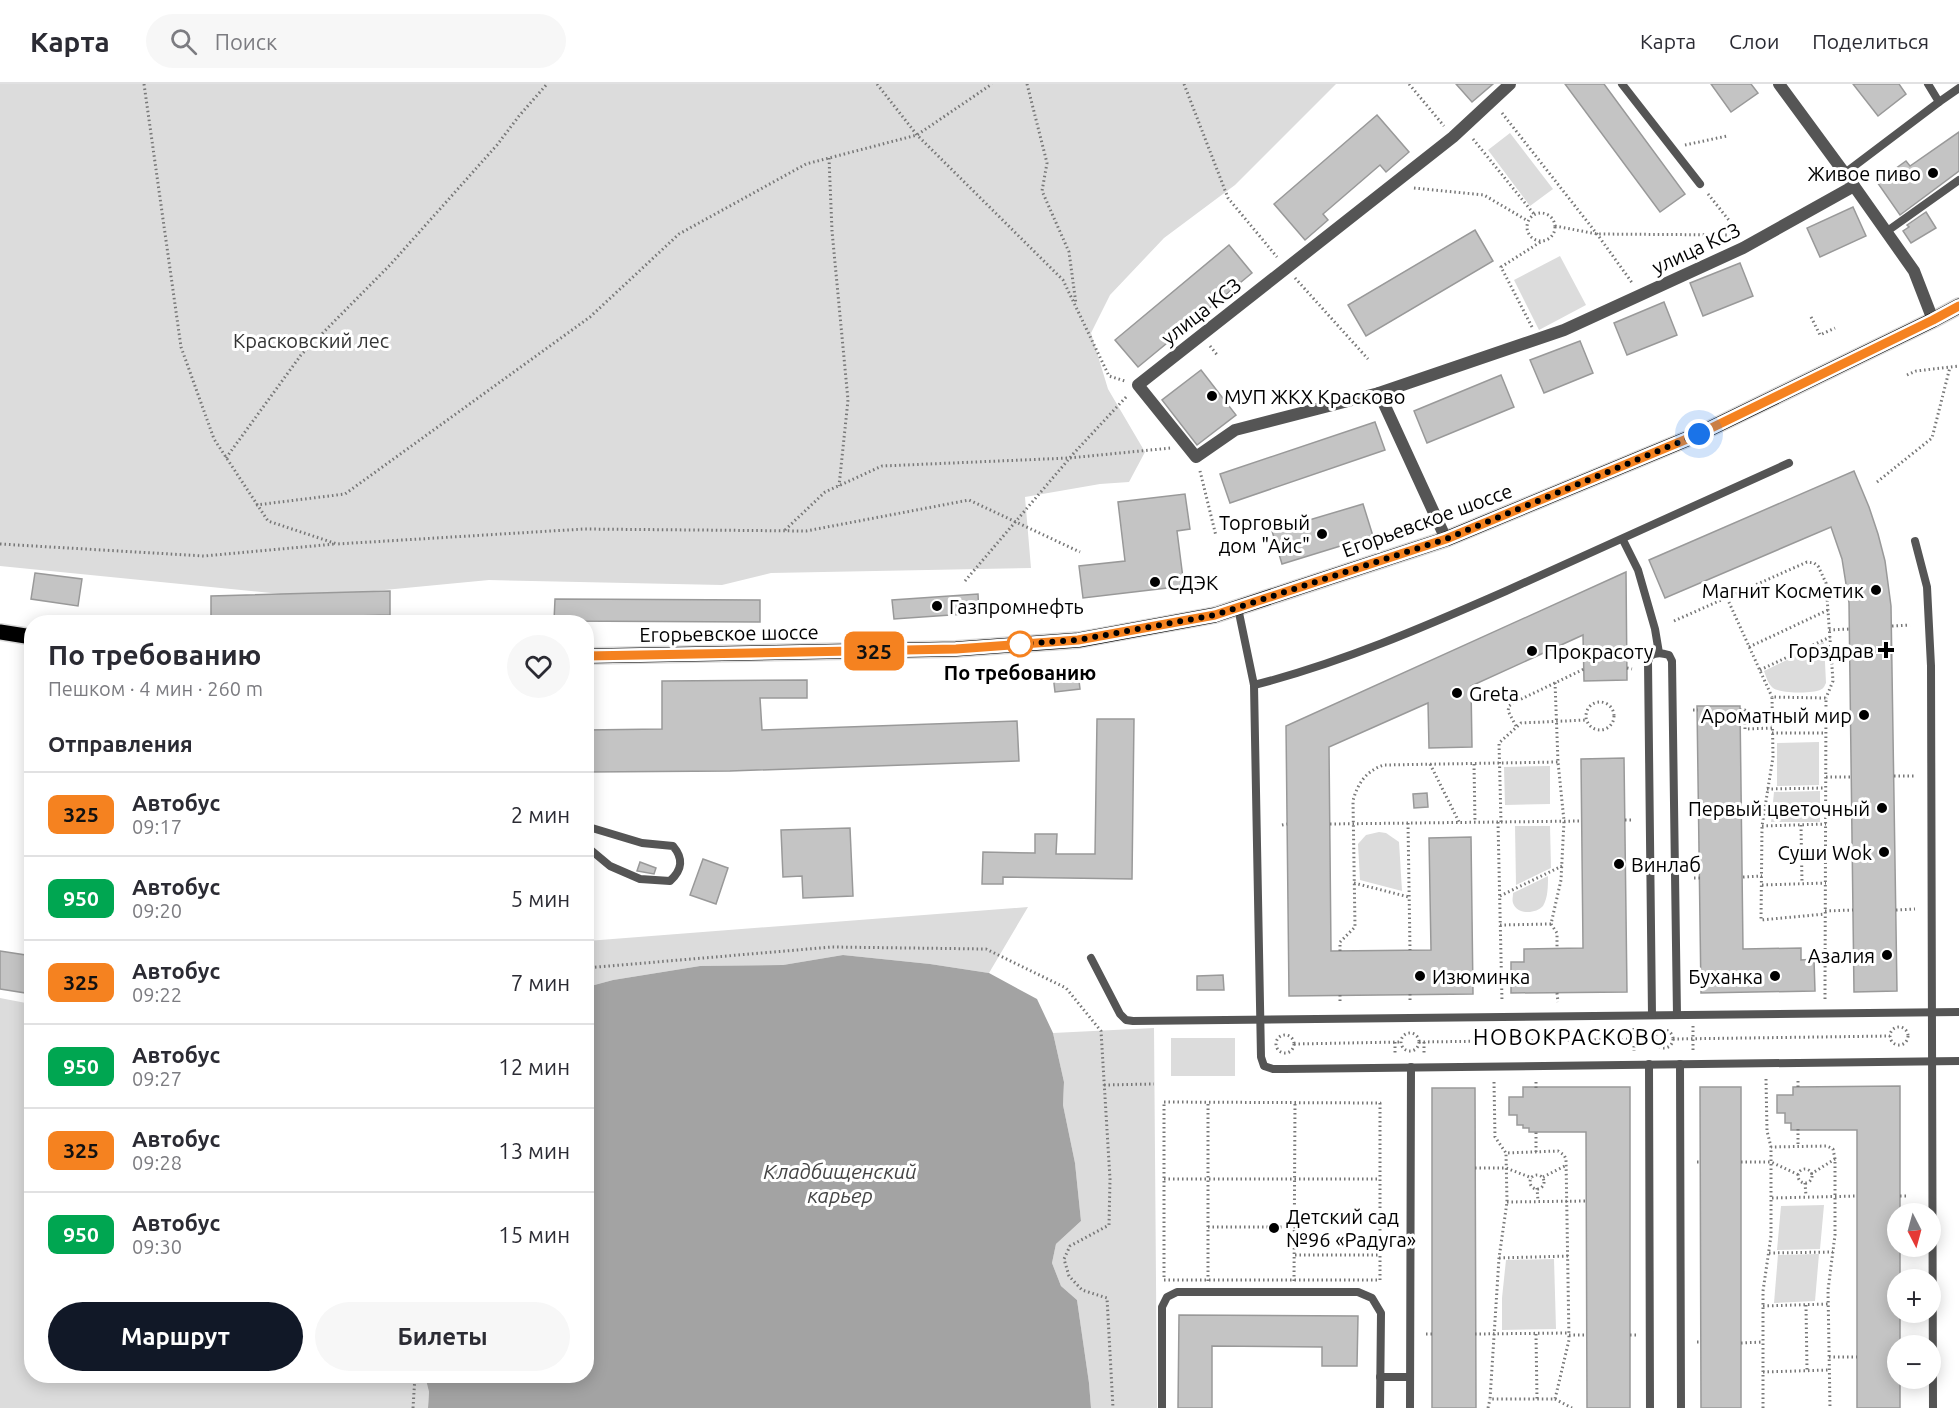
<!DOCTYPE html>
<html lang="ru">
<meta charset="utf-8">
<style>
:root{--surface:#fff;--page:#f7f7f7;--text:#2b2b33;--muted:#7c7c81;--line:#e1e1e2;--accent:#111827}
body{margin:0;font-family:Ubuntu,sans-serif;background:var(--page);color:var(--text);height:100vh;display:flex;flex-direction:column;font-size:22px;white-space:nowrap}
*{box-sizing:border-box;margin:0}
p{font-size:20px;color:var(--muted)}
.icon{flex:none;width:33px;height:33px;fill:none;stroke:currentColor;stroke-width:2;stroke-linecap:round;stroke-linejoin:round}
.map{position:relative;flex:1;overflow:hidden}
.side{position:absolute;left:24px;top:531px;width:570px;height:768px;display:flex;flex-direction:column;background:var(--surface);border-radius:24px;box-shadow:0 3px 15px #0003}
.side>*{flex:none}
.badge{padding:0 12px;border-radius:9px;font-size:21px;line-height:39px}
.needle{width:39px;rotate:174deg}
.buttons{position:absolute;left:1887px;top:1119px;display:grid;gap:12px}
.buttons a{display:grid;place-items:center;width:54px;height:54px;border-radius:50%;background:var(--surface);box-shadow:0 3px 15px #0003;font-size:30px}
.you{position:absolute;width:30px;height:30px;margin:-15px;border:4px solid #fff;border-radius:50%;background:#1a73e8;box-shadow:0 0 0 9px #1a73e833}
.map>.badge{position:absolute;translate:-50% -50%;box-shadow:0 0 0 3px #fff}
h2{padding:0 24px;font-size:22px;line-height:54px}
.round{display:grid;place-items:center;flex:none;width:63px;height:63px;border-radius:32px;background:var(--page)}
.overview{display:flex;align-items:center;justify-content:space-between;height:102px;padding:0 24px}
h1{font-size:28px;font-weight:700;line-height:45px}
.primary-button{display:flex;gap:12px;margin-top:auto;padding:12px 24px}
.primary-button a{flex:1;height:69px;border-radius:36px;background:var(--accent);color:#fff;font-size:24px;font-weight:700;line-height:69px;text-align:center}
.primary-button a+a{background:var(--page);color:var(--text)}
ul{padding:0;list-style:none}
li{display:flex;align-items:center;gap:18px;height:84px;padding:0 24px;border-top:2px solid var(--line)}
li div{flex:1}
li b{display:block;font-size:22px}
li em{font-style:normal}
li .badge{min-width:66px;font-weight:700;text-align:center}
header{display:flex;align-items:center;gap:36px;box-sizing:border-box;height:84px;padding:0 30px;background:var(--surface);border-bottom:2px solid var(--line)}
header strong{font-size:28px}
nav{display:flex;gap:33px;margin-inline-start:auto;font-size:21px}
.search{width:420px;height:54px;background:var(--page);display:flex;align-items:center;gap:15px;box-sizing:border-box;padding:0 21px;border-radius:33px;color:var(--muted);font-size:22px}
.map>svg:first-child{display:block}
.green{fill:#dcdcdc}
.water{fill:#a3a3a3}
.building{fill:#c4c4c4;stroke:#999;stroke-width:1.5}
.lines{fill:none;stroke-linecap:round;stroke-linejoin:round}
.primary-casing{stroke:#dbdbdb;stroke-width:18}
.path{stroke:#777;stroke-width:3;stroke-dasharray:1.5 3;stroke-linecap:butt}
.lane{stroke:#555;stroke-width:8}
.street{stroke:#555;stroke-width:12}
.primary{stroke:#000;stroke-width:15}
.line-casing{stroke:#fff;stroke-width:14}
.line{stroke:#f58220;stroke-width:9}
.walk{stroke:#000;stroke-width:6;stroke-dasharray:0 10.8}
.poi-dot{fill:#000;stroke:#fff;stroke-width:2}
.stop-dot{fill:#fff;stroke:#f58220;stroke-width:3}
.labels{text-anchor:middle;dominant-baseline:central;stroke-width:6;stroke-linejoin:round;paint-order:stroke}
.poi-label{font-size:20px;fill:#000;stroke:#fff;text-anchor:end}
.street-label{font-size:20px;fill:#000;stroke:#fff}
.park-label{font-size:20px;fill:#333;stroke:#fff}
.stop-label{font-size:20px;font-weight:bold;fill:#000;stroke:#fff}
.water-label{font-size:21px;font-style:italic;fill:#444;stroke:#fff}
.quarter-label{font-size:22px;letter-spacing:1.5px;fill:#000;stroke:#fff}
</style>
<header>
<strong>Карта</strong>
<div class="search"><svg class="icon" aria-label="search" viewBox="0 0 24 24"><circle cx="10" cy="10" r="6"/><path d="M15 15l6 6"/></svg>Поиск</div>
<nav><a>Карта</a><a>Слои</a><a>Поделиться</a></nav>
</header>
<div class="map">
<svg width="1959" height="1324" viewBox="0 0 1959 1324">
<rect width="100%" height="100%" fill="#fff"/>
<!-- green -->
<g class="green">
<polygon points="0,0 1336,0 1235,101 1164,154 1110,211 1091,249 1108,305 1145,368 1129,398 1100,400 1025,413 1031,484 771,489 722,501 489,496 311,513 0,482"/>
<polygon points="1510,49 1553,105 1530,122 1488,66"/>
<polygon points="1560,172 1586,221 1539,246 1514,196"/>
<path d="M1824,558L1826,599C1824,603 1824,604 1820,606C1812,610 1779,609 1773,604C1768,600 1766,592 1764,587Z"/>
<polygon points="1819,658 1819,701 1777,702 1777,659"/>
<polygon points="1550,682 1550,720 1505,721 1504,683"/>
<polygon points="1820,707 1820,738 1771,738 1774,708"/>
<polygon points="1515,742 1550,742 1551,784 1516,801"/>
<polygon points="1379,748 1386,749 1399,758 1402,807 1360,796 1358,760 1366,751"/>
<path d="M1548,792C1548,802 1548,814 1543,822C1536,830 1517,831 1513,819C1512,816 1513,813 1513,809Z"/>
<polygon points="1028,823 989,889 930,880 843,871 783,881 700,882 613,896 587,903 587,857"/>
<polygon points="0,914 31,920 32,1292 425,1292 429,1308 428,1324 0,1324"/>
<polygon points="1154,944 1157,1324 1091,1324 1089,1299 1077,1216 1061,1202 1052,1179 1056,1160 1081,1137 1075,1079 1063,1021 1064,998 1053,949"/>
<rect x="1171" y="954" width="64" height="38"/>
<polygon points="1824,1121 1820,1165 1777,1166 1781,1122"/>
<polygon points="1819,1170 1815,1217 1774,1219 1778,1171"/>
<polygon points="1554,1175 1556,1245 1502,1246 1502,1214 1506,1176"/>
</g>
<!-- water -->
<polygon class="water" points="843,871 930,880 989,889 1037,915 1053,949 1064,998 1063,1021 1075,1079 1081,1137 1056,1160 1052,1179 1061,1202 1077,1216 1089,1299 1091,1324 428,1324 429,1308 425,1292 586,1292 587,903 613,896 700,882 783,881"/>
<!-- building -->
<g class="building">
<polygon points="1456,0 1493,0 1472,18"/>
<polygon points="1565,0 1604,0 1685,110 1660,128"/>
<polygon points="1711,0 1751,0 1758,9 1731,28"/>
<polygon points="1853,0 1899,0 1906,10 1878,32"/>
<polygon points="1377,31 1409,68 1386,88 1380,81 1323,130 1328,136 1305,156 1274,120"/>
<polygon points="1959,48 1959,87 1900,131 1877,98 1906,77 1910,82"/>
<polygon points="1853,123 1866,152 1820,173 1807,144"/>
<polygon points="1926,128 1936,144 1911,159 1903,147 1909,143 1907,141"/>
<polygon points="1475,146 1493,177 1366,252 1348,221"/>
<polygon points="1229,161 1252,189 1138,283 1115,256"/>
<polygon points="1740,179 1753,212 1703,232 1690,199"/>
<polygon points="1664,218 1677,251 1627,271 1614,239"/>
<polygon points="1580,257 1593,289 1544,309 1530,276"/>
<polygon points="1201,286 1236,331 1197,361 1162,316"/>
<polygon points="1501,291 1514,323 1427,359 1414,327"/>
<polygon points="1375,338 1385,366 1230,419 1220,390"/>
<polygon points="1854,387 1869,423 1878,450 1885,477 1891,522 1897,907 1854,908 1849,519 1842,475 1831,443 1665,514 1649,476"/>
<polygon points="1185,410 1190,445 1177,447 1184,502 1083,514 1079,482 1125,477 1118,418"/>
<polygon points="1363,420 1373,452 1282,480 1272,447"/>
<polygon points="1626,488 1627,596 1584,597 1583,551 1471,602 1472,663 1429,664 1428,619 1329,663 1331,867 1431,866 1429,754 1471,753 1473,910 1289,912 1286,642"/>
<polygon points="35,489 82,495 78,522 31,515"/>
<polygon points="390,507 390,531 211,536 211,512"/>
<polygon points="978,510 979,529 894,535 892,516"/>
<polygon points="555,515 760,516 760,538 554,537"/>
<polygon points="1078,588 1080,605 1055,608 1053,591"/>
<polygon points="807,596 807,614 760,614 762,646 1017,637 1019,677 730,687 586,688 586,646 662,645 662,597"/>
<polygon points="1697,622 1740,622 1743,865 1801,864 1801,876 1814,875 1815,907 1701,909"/>
<polygon points="1097,635 1134,635 1132,795 1003,793 1003,800 982,800 983,768 1035,769 1035,750 1057,750 1056,770 1095,770"/>
<polygon points="1624,674 1627,908 1511,909 1511,878 1524,878 1524,865 1583,864 1581,675"/>
<polygon points="1427,709 1428,723 1414,724 1413,710"/>
<polygon points="850,744 853,812 803,814 802,792 783,793 781,746"/>
<polygon points="703,775 728,784 716,820 690,811"/>
<polygon points="640,778 656,784 654,790 637,787"/>
<polygon points="0,867 32,872 32,910 0,905"/>
<polygon points="1223,891 1224,906 1197,906 1197,892"/>
<polygon points="1900,1002 1900,1130 1898,1130 1898,1162 1900,1162 1900,1196 1898,1196 1898,1228 1900,1228 1900,1262 1898,1262 1898,1294 1900,1294 1900,1324 1857,1324 1857,1046 1791,1046 1791,1039 1785,1039 1785,1029 1777,1029 1777,1011 1793,1011 1793,1003"/>
<polygon points="1523,1003 1630,1003 1630,1324 1587,1324 1586,1048 1529,1048 1529,1044 1523,1044 1523,1041 1517,1041 1517,1031 1509,1031 1509,1013 1523,1013"/>
<polygon points="1700,1003 1741,1003 1741,1324 1701,1324"/>
<polygon points="1432,1004 1475,1004 1476,1324 1432,1324"/>
<polygon points="1179,1231 1358,1232 1357,1282 1322,1282 1322,1263 1212,1262 1212,1324 1178,1324"/>
</g>
<g class="lines">
<defs>
<g id="primary">
<polyline points="0,548 32,553"/>
<polyline points="586,572 956,565 1079,556 1215,531 1446,455 1699,350 1933,236 1959,222"/>
</g>
</defs>
<!-- primary casing -->
<use href="#primary" class="primary-casing"/>
<!-- path -->
<g class="path">
<polyline points="144,0 181,263 214,355 268,437 337,460 584,445 806,447 969,416 1080,468"/>
<polyline points="877,0 917,51 1063,196 1109,292 1125,297"/>
<polyline points="1027,0 1047,79 1042,107 1069,168 1076,220"/>
<polyline points="1184,0 1228,114 1277,173"/>
<polyline points="1409,0 1444,42"/>
<polyline points="1502,29 1597,150 1633,200"/>
<polyline points="1473,55 1534,130"/>
<polyline points="1685,61 1727,52"/>
<polyline points="829,74 832,147 848,316 839,402"/>
<polyline points="1414,104 1484,111 1528,137"/>
<polyline points="1708,110 1740,150"/>
<circle cx="1541" cy="143" r="14"/>
<polyline points="1555,142 1597,150 1733,151"/>
<polyline points="1295,194 1368,275"/>
<polyline points="1811,233 1820,251 1835,244"/>
<polyline points="1532,243 1501,183 1542,157"/>
<polyline points="1210,262 1218,272"/>
<polyline points="1907,291 1916,287 1959,282"/>
<polyline points="226,374 301,271 390,181 497,61 519,32 547,0"/>
<polyline points="1200,387 1216,452"/>
<polyline points="1877,398 1932,354 1950,283"/>
<polyline points="256,421 345,410 590,233 679,150 806,80 917,51 992,0"/>
<polyline points="785,446 825,408 882,382 1069,374 1171,364"/>
<polyline points="0,460 204,472 335,460"/>
<polyline points="965,497 1074,369 1128,311"/>
<polyline points="1727,514 1772,613"/>
<polyline points="1674,537 1807,478 1814,479 1818,482 1826,499 1833,597 1826,614"/>
<polyline points="1892,542 1910,541"/>
<polyline points="1829,546 1850,545"/>
<polyline points="1749,563 1828,526"/>
<polyline points="1627,584 1632,585"/>
<polyline points="1760,586 1830,553"/>
<circle cx="1600" cy="632" r="14"/>
<polyline points="1693,626 1698,626"/>
<polyline points="1740,626 1745,626 1745,645 1773,644"/>
<polyline points="1516,642 1508,627 1509,622 1513,619 1584,585"/>
<polyline points="1772,649 1826,649"/>
<polyline points="1430,680 1459,738"/>
<polyline points="1474,680 1475,738"/>
<polyline points="1894,692 1914,692"/>
<polyline points="1826,693 1851,693"/>
<polyline points="1767,705 1825,704"/>
<polyline points="1625,736 1631,736"/>
<polyline points="1498,738 1502,918"/>
<polyline points="1501,738 1499,659 1521,639 1586,636"/>
<polyline points="1408,739 1410,866"/>
<polyline points="1330,740 1582,737"/>
<polyline points="1282,741 1287,740"/>
<polyline points="1801,741 1802,799"/>
<polyline points="1762,742 1826,740"/>
<polyline points="1743,793 1762,792"/>
<polyline points="1694,794 1700,794"/>
<polyline points="1354,799 1409,813"/>
<polyline points="1762,801 1826,799"/>
<polyline points="1500,812 1562,782"/>
<polyline points="1896,826 1915,825"/>
<polyline points="1825,827 1853,826"/>
<polyline points="1551,840 1557,849 1557,865"/>
<polyline points="1500,841 1551,840 1561,796 1564,737 1558,678 1555,598"/>
<path d="M1340,867V858L1355,843L1353,717C1357,700 1367,686 1384,681L1558,678"/>
<polyline points="586,884 832,863 986,865 1066,904 1101,947 1110,1095 1109,1141 1070,1162 1064,1175 1069,1192 1082,1206 1107,1214 1113,1324"/>
<polyline points="1557,909 1558,918"/>
<polyline points="1410,910 1410,919"/>
<polyline points="1340,911 1340,920"/>
<polyline points="1825,915 1825,908 1826,614 1772,613 1773,673 1762,742 1761,836 1825,830"/>
<polyline points="1693,942 1693,968"/>
<circle cx="1899" cy="952" r="9"/>
<polyline points="1634,944 1634,967"/>
<circle cx="1664" cy="955" r="9"/>
<circle cx="1410" cy="958" r="9"/>
<circle cx="1285" cy="960" r="9"/>
<polyline points="1673,955 1890,952"/>
<polyline points="1395,958 1395,971"/>
<polyline points="1419,958 1654,955"/>
<polyline points="1424,958 1424,971"/>
<polyline points="1294,960 1400,958"/>
<polyline points="1766,995 1767,1047 1771,1063"/>
<polyline points="1494,998 1495,1053 1506,1069 1558,1067 1564,1071 1566,1075 1569,1256 1555,1315 1490,1315 1499,1174 1507,1118 1506,1069"/>
<polyline points="1104,1001 1154,1000"/>
<polyline points="1798,1003 1798,994"/>
<polyline points="1536,1004 1536,997"/>
<polygon points="1164,1018 1380,1019 1380,1196 1164,1196"/>
<polyline points="1798,1045 1798,1063"/>
<polyline points="1536,1068 1536,1048"/>
<polyline points="1697,1078 1700,1078"/>
<polyline points="1741,1078 1771,1078 1799,1091"/>
<polyline points="1475,1084 1506,1084 1532,1094"/>
<circle cx="1805" cy="1092" r="7"/>
<polyline points="1811,1090 1835,1075"/>
<circle cx="1537" cy="1098" r="7"/>
<polyline points="1543,1093 1567,1081"/>
<polyline points="1164,1095 1380,1095"/>
<polyline points="1805,1099 1806,1112"/>
<polyline points="1537,1104 1538,1117"/>
<polyline points="1900,1112 1908,1112"/>
<polyline points="1772,1114 1857,1112"/>
<polyline points="1507,1118 1586,1117"/>
<polyline points="1208,1143 1295,1143"/>
<polyline points="1769,1169 1833,1168"/>
<polyline points="1295,1171 1380,1171"/>
<polyline points="1499,1174 1568,1172"/>
<polyline points="1208,1197 1208,1018"/>
<polyline points="1294,1197 1295,1019"/>
<polyline points="1806,1221 1807,1286"/>
<polyline points="1763,1222 1828,1220"/>
<polyline points="1426,1250 1432,1250"/>
<polyline points="1475,1250 1569,1249"/>
<polyline points="1536,1250 1537,1315"/>
<polyline points="1569,1251 1586,1251"/>
<polyline points="1630,1251 1637,1251"/>
<polyline points="1697,1258 1701,1258"/>
<polyline points="1741,1259 1763,1258"/>
<polyline points="1829,1273 1857,1273"/>
<polyline points="1763,1288 1829,1286"/>
<polyline points="1555,1315 1572,1324"/>
<polyline points="413,1324 415,1292"/>
<polyline points="1488,1324 1490,1315"/>
<polyline points="1763,1324 1763,1207 1771,1152 1771,1063 1827,1062 1833,1065 1835,1075 1835,1151 1828,1206 1830,1324"/>
</g>
<!-- lane -->
<g class="lane">
<polyline points="1622,0 1700,100"/>
<polyline points="1939,18 1959,4"/>
<polyline points="1845,89 1939,18 1928,0"/>
<polyline points="1886,148 1959,96"/>
<polyline points="1623,456 1638,486 1655,545 1659,569"/>
<polyline points="1915,457 1927,503 1931,582 1933,1324"/>
<polyline points="1238,524 1254,601 1261,973 1264,982 1273,985 1285,985 1959,977"/>
<path d="M1254,601C1341,579 1424,543 1506,507C1601,465 1695,422 1789,379"/>
<path d="M586,740L592,744L642,759L673,762C684,775 682,786 670,797L640,795L610,782L586,762"/>
<polyline points="1091,874 1120,930 1126,936 1133,937 1959,928"/>
<path d="M1652,931L1648,578L1650,572C1657,568 1662,569 1669,571L1672,577L1677,931"/>
<polyline points="1649,980 1650,1324"/>
<polyline points="1680,980 1681,1324"/>
<polyline points="1380,1293 1410,1293"/>
<polyline points="1162,1324 1162,1223 1167,1213 1177,1208 1358,1208 1372,1214 1381,1229 1380,1324"/>
<polyline points="1410,1324 1411,983"/>
</g>
<!-- street -->
<g class="street">
<polyline points="1779,0 1854,102"/>
<polyline points="1379,309 1564,246 1743,164 1854,102 1914,187 1933,236"/>
<polyline points="1446,455 1379,309 1235,346 1196,373 1138,301 1453,53 1510,0"/>
</g>
<!-- primary -->
<use href="#primary" class="primary"/>
</g>
<g class="lines">
<defs>
<polyline id="line" points="586,572 956,565 1078,556 1215,531 1446,455 1699,350 1933,236 1959,222"/>
</defs>
<!-- line casing -->
<use href="#line" class="line-casing"/>
<!-- line -->
<use href="#line" class="line"/>
<!-- walk -->
<polyline class="walk" points="1020,560 1078,556 1215,531 1446,455 1699,350"/>
</g>
<!-- markers -->
<g class="poi-dot">
<circle cx="1933" cy="89" r="6"/>
<circle cx="1212" cy="312" r="6"/>
<circle cx="1322" cy="450" r="6"/>
<circle cx="1155" cy="498" r="6"/>
<circle cx="1876" cy="506" r="6"/>
<circle cx="937" cy="522" r="6"/>
<path d="M1883 557h6v6h6v6h-6v6h-6v-6h-6v-6h6z"/>
<circle cx="1532" cy="567" r="6"/>
<circle cx="1457" cy="609" r="6"/>
<circle cx="1864" cy="631" r="6"/>
<circle cx="1882" cy="724" r="6"/>
<circle cx="1884" cy="768" r="6"/>
<circle cx="1619" cy="780" r="6"/>
<circle cx="1887" cy="871" r="6"/>
<circle cx="1420" cy="892" r="6"/>
<circle cx="1775" cy="892" r="6"/>
<circle cx="1274" cy="1144" r="6"/>
</g>
<circle class="stop-dot" cx="1020" cy="560" r="12"/>
<g class="labels">
<!-- poi labels -->
<g class="poi-label">
<text x="1921" y="89">Живое пиво</text>
<text x="1224" y="312" text-anchor="start">МУП ЖКХ Красково</text>
<text x="1310" y="438">Торговый<tspan x="1310" dy="23">дом "Айс"</tspan></text>
<text x="1167" y="498" text-anchor="start">СДЭК</text>
<text x="1864" y="506">Магнит Косметик</text>
<text x="949" y="522" text-anchor="start">Газпромнефть</text>
<text x="1874" y="566">Горздрав</text>
<text x="1544" y="567" text-anchor="start">Прокрасоту</text>
<text x="1469" y="609" text-anchor="start">Greta</text>
<text x="1852" y="631">Ароматный мир</text>
<text x="1870" y="724">Первый цветочный</text>
<text x="1872" y="768">Суши Wok</text>
<text x="1631" y="780" text-anchor="start">Винлаб</text>
<text x="1875" y="871">Азалия</text>
<text x="1432" y="892" text-anchor="start">Изюминка</text>
<text x="1763" y="892">Буханка</text>
<text x="1286" y="1132" text-anchor="start">Детский сад<tspan x="1286" dy="23">№96 «Радуга»</tspan></text>
</g>
<!-- street labels -->
<g class="street-label">
<text transform="translate(1696 164) rotate(-25)">улица КСЗ</text>
<text transform="translate(1201 227) rotate(-38)">улица КСЗ</text>
<text transform="translate(1427 436) rotate(-20)">Егорьевское шоссе</text>
<text transform="translate(729 549) rotate(-1)">Егорьевское шоссе</text>
</g>
<!-- park labels -->
<g class="park-label">
<text x="311" y="256">Красковский лес</text>
</g>
<!-- stop labels -->
<g class="stop-label">
<text x="1020" y="588">По требованию</text>
</g>
<!-- water labels -->
<g class="water-label">
<text x="840" y="1087">Кладбищенский<tspan x="840" dy="24">карьер</tspan></text>
</g>
<!-- quarter labels -->
<g class="quarter-label">
<text x="1571" y="952">НОВОКРАСКОВО</text>
</g>
</g>
</svg>
<div class="buttons">
<a><svg class="needle" viewBox="-14 -14 28 28"><path d="M0-13l5 13h-10z" fill="#e53935"/><path d="M0 13l5-13h-10z" fill="#7c7c81"/></svg></a>
<a>+</a>
<a>−</a>
</div>
<div class="you" style="left:1699px;top:350px"></div>
<b class="badge" style="left:874px;top:567px;background:#f58220;color:#111">325</b>
<section class="side">
<div class="overview"><div><h1>По требованию</h1><p>Пешком · 4 мин · 260 m</p></div><a class="round"><svg class="icon" aria-label="heart" viewBox="0 0 24 24"><path d="M12 20l-8-8c-3-5 5-10 8-4 3-6 11-1 8 4z"/></svg></a></div>
<h2>Отправления</h2>
<ul>
<li><span class="badge" style="background:#f58220;color:#111">325</span><div><b>Автобус</b><p>09:17</p></div><em>2 мин</em></li>
<li><span class="badge" style="background:#00a651;color:#fff">950</span><div><b>Автобус</b><p>09:20</p></div><em>5 мин</em></li>
<li><span class="badge" style="background:#f58220;color:#111">325</span><div><b>Автобус</b><p>09:22</p></div><em>7 мин</em></li>
<li><span class="badge" style="background:#00a651;color:#fff">950</span><div><b>Автобус</b><p>09:27</p></div><em>12 мин</em></li>
<li><span class="badge" style="background:#f58220;color:#111">325</span><div><b>Автобус</b><p>09:28</p></div><em>13 мин</em></li>
<li><span class="badge" style="background:#00a651;color:#fff">950</span><div><b>Автобус</b><p>09:30</p></div><em>15 мин</em></li>
</ul>
<div class="primary-button"><a>Маршрут</a><a>Билеты</a></div>
</section>
</div>
